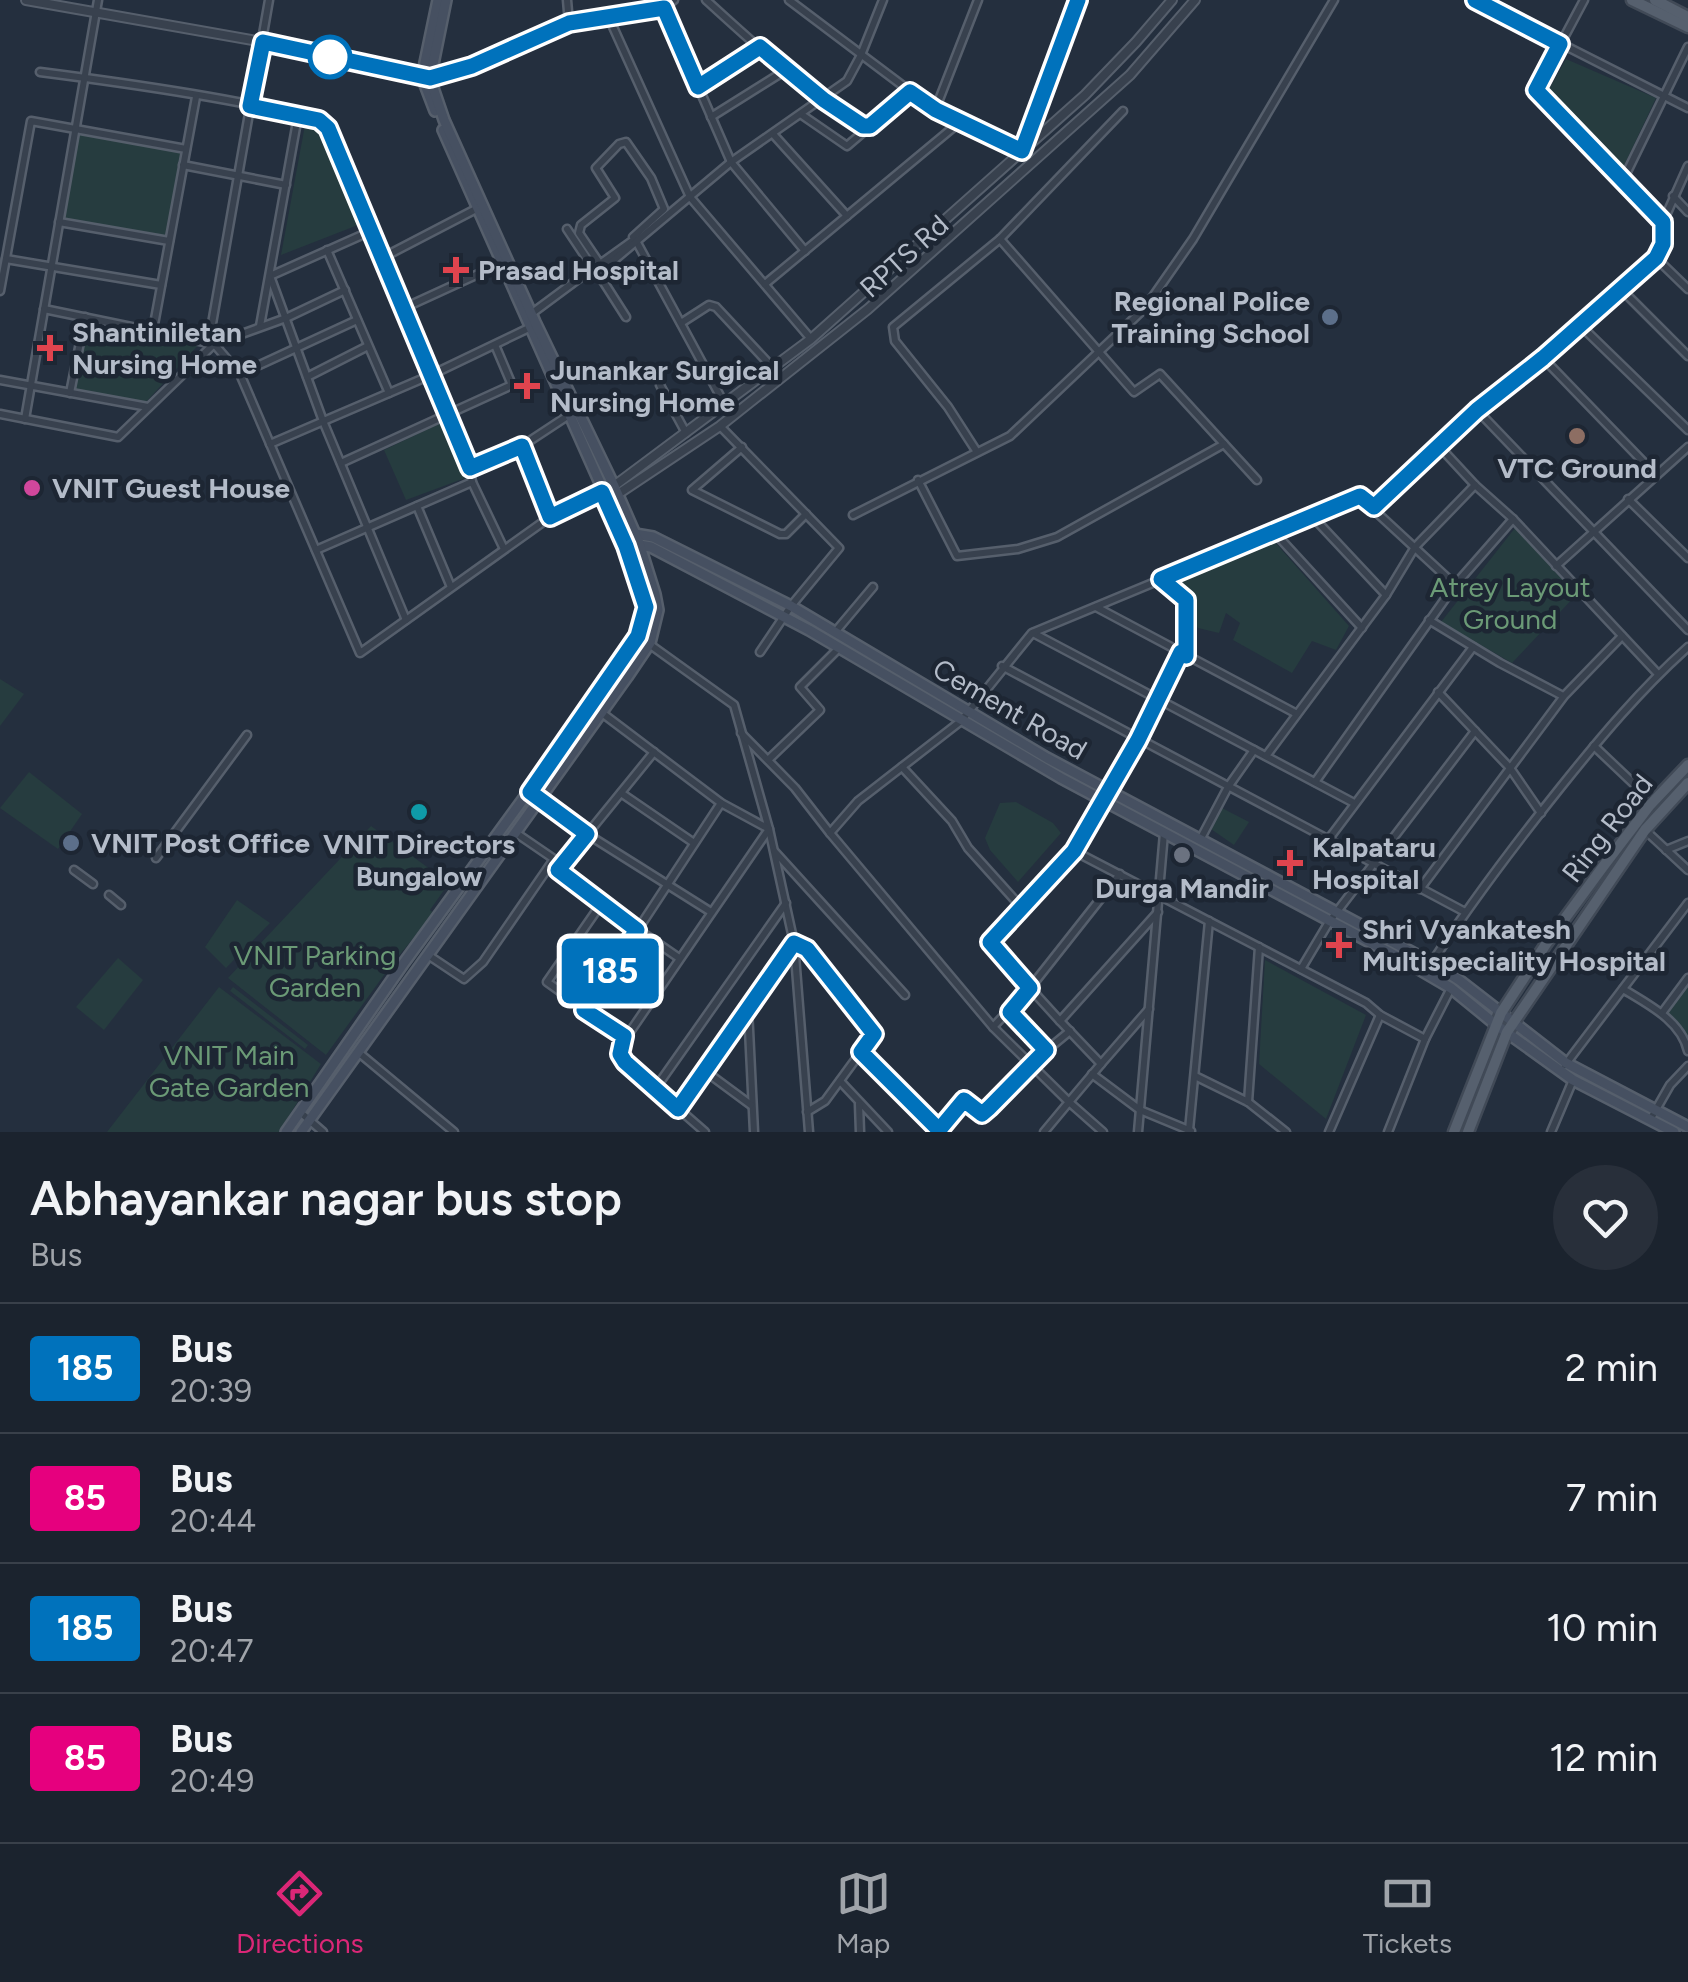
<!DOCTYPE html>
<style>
:root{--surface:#1b232e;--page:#282f3a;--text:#f1f3f6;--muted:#a0a4aa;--line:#39404a;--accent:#db2777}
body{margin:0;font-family:Figtree,sans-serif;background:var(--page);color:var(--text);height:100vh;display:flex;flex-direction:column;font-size:38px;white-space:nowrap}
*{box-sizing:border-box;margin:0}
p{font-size:32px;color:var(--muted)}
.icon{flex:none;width:55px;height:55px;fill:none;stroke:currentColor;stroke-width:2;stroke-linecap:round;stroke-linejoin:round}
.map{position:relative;height:1132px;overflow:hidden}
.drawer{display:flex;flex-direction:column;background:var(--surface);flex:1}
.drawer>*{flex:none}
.badge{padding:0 20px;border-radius:8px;font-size:35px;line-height:65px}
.map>.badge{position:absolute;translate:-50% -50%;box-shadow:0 0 0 5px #fff}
.round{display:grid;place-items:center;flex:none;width:105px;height:105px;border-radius:52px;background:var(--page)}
.summary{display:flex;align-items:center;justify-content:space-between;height:170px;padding:0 30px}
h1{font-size:48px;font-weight:600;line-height:75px}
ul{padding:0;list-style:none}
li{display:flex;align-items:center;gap:30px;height:130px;padding:0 30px;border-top:2px solid var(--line)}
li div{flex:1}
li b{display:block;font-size:38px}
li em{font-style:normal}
li .badge{min-width:110px;font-weight:700;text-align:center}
.dock{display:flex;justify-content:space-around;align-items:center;height:140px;border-top:2px solid var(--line);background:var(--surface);font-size:28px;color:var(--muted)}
.dock a{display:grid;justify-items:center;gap:5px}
.dock .selected{color:var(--accent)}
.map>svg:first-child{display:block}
.green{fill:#263c3f}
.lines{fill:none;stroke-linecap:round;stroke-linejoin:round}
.minor-casing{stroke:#565f6c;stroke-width:11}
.tertiary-casing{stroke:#565f6c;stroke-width:12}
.secondary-casing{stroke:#565f6c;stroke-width:14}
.primary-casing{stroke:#414a57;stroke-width:15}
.minor{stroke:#38414e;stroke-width:6}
.tertiary{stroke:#38414e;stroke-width:8}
.secondary{stroke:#465061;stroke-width:9}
.primary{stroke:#56606e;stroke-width:10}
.line-casing{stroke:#fff;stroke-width:22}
.line{stroke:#0072bc;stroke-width:15}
.stop-dot{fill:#fff;stroke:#0072bc;stroke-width:5}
.health-dot{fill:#e0444e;stroke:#1d2633;stroke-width:4}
.service-dot{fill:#5c6f8a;stroke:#1d2633;stroke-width:4}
.education-dot{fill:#8d6e63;stroke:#1d2633;stroke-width:4}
.hotel-dot{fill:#d1479c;stroke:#1d2633;stroke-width:4}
.culture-dot{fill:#0f9aa8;stroke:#1d2633;stroke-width:4}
.worship-dot{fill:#6b7280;stroke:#1d2633;stroke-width:4}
.labels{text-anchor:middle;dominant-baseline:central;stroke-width:9;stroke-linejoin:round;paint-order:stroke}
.street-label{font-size:28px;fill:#b4bcc9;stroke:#1d2633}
.poi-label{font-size:28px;font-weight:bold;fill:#b4bcc9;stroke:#1d2633;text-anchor:start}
.park-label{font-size:28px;fill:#6b9a76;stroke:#1d2633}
</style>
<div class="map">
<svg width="1688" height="1132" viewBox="0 0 1688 1132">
<rect width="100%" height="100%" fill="#242f3e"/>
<!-- green -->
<g class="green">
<polygon points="1566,59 1656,98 1621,172 1547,93"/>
<polygon points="305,125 316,128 358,225 281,255"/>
<polygon points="75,129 183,150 168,240 61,222"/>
<polygon points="87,320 202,341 145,403 74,390"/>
<polygon points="443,422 468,477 406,500 384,450"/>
<polygon points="1515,528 1578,593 1512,663 1441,622"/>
<polygon points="1273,540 1349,626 1336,650 1312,641 1292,673 1233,640 1240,623 1226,613 1219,633 1198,628 1166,583"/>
<polygon points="0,679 24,694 0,726"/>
<polygon points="29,772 82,814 58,849 0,808"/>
<polygon points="1016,802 1053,823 1061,833 1018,882 990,850 985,838 1000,803"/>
<polygon points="1222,808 1249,822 1234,845 1211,829"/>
<polygon points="371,826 449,883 430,910 434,913 392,964 326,1055 228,978"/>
<polygon points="237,900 270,923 226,968 205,947"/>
<polygon points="118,958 143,980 104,1030 76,1007"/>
<polygon points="1265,960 1366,1015 1326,1119 1259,1064"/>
<polygon points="1688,981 1688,1036 1661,1018"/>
<polygon points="219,987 321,1064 279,1132 107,1132"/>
<polygon points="233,987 308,1045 305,1049 230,991"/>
</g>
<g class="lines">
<defs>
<g id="minor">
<polyline points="567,0 569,23"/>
<path d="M706,0C734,25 840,125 871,126"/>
<polyline points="789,0 935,110 1021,151 1078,0"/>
<polyline points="1475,0 1688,108"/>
<polyline points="1584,0 1536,90 1663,222"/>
<polyline points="664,8 731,162 805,251"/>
<polyline points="609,18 690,197 811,339"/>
<path d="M40,72C87,78 303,106 328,128L470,468L472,482L504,549"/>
<polyline points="431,78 473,66 569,23 664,8 674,0"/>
<polyline points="698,87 760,47"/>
<polyline points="935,110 978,0"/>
<polyline points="802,115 847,146 910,92"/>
<polyline points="711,117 786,70"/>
<polyline points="773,134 847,216"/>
<polyline points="183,165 286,185"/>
<polyline points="1623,180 1688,47"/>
<polyline points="1673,196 1688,212"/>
<polyline points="59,222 169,241"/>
<polyline points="371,231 270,276 323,421 406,620"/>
<polyline points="633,237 664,209 651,178 626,142 619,144 596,168 615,198 581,225 579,233 600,264 635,239 725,405"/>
<polyline points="1000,239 1134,392 1160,374 1257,480"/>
<polyline points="327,250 389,393"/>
<polyline points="382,258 476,209"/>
<polyline points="1656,258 1688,289"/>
<polyline points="6,259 161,285"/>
<polyline points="765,284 961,121"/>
<polyline points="1622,290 1688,356"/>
<polyline points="0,291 31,121 186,149"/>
<polyline points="404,308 500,264"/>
<polyline points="44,309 214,344 240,374 360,653 550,517 606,490"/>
<polyline points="531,314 593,268 567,229"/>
<polyline points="626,317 603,281 602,273 607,266 731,162 847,81 861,55 883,0"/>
<polyline points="681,323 709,305 716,307 773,368"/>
<polyline points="260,326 298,116"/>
<polyline points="1581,326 1688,430"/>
<polyline points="153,330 196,97"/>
<polyline points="213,343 210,335 269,0"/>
<polyline points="1543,358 1655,474"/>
<polyline points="240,374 357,320"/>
<polyline points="307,377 368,346"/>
<polyline points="0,380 148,407"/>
<polyline points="660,385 686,433"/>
<polyline points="70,393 85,317"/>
<polyline points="1477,410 1688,630"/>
<polyline points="0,414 118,437 214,344 286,318 345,290"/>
<polyline points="25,419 98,0"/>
<polyline points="720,426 839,548 791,606 760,652"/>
<polyline points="270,444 431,375 533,326"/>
<polyline points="1438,445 1475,485 1513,519 1658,674"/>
<polyline points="522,446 550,517"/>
<polyline points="742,447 692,490 780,534 786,534 806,514"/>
<polyline points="977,452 948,407 895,341 893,327 1000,239 1123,111"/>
<polyline points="341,463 512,385 495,345"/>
<polyline points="470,468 522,446 569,415"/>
<polyline points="918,480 957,556 1018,549 1057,537 1224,444"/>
<polyline points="1628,499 1688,558"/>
<polyline points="417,506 451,587"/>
<polyline points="1374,507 1477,410 1543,358 1656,258 1663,244 1663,222 1688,166"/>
<polyline points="853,515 1010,436 1145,308 1193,239 1334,0"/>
<polyline points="1312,516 1386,595"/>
<polyline points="1274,532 1362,628"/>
<polyline points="316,550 472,482"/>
<polyline points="1556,566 1688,447"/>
<polyline points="1162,580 1185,600 1187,655"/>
<polyline points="1096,607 1297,714"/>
<polyline points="1429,620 1500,663 1563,696"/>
<polyline points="836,631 873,587"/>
<polyline points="1033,633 1354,803"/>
<polyline points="638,636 734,705 769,829 794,943 809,1132"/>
<polyline points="1002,666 1465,912"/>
<polyline points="1438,692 1510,768 1541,813"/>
<polyline points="602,713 721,803 769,829 621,1045 620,1054 625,1062 705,1132"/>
<polyline points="741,733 795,788 830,833 858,801 961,721 1032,633 1360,497 1455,585"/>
<polyline points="1594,746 1653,802"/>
<polyline points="654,752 558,870 601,904 679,958"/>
<polyline points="1266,756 1386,595 1415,547 1475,485"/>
<polyline points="768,760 820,710 800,687 839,648"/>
<polyline points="902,767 952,821 968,848 1022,908"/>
<polyline points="1315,782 1455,585 1513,519"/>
<polyline points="530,792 587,834 711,912"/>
<polyline points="621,793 694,843"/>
<polyline points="1645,830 1688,870"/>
<polyline points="830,833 993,1027 1069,1102 1101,1064 1060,1021 1158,912"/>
<polyline points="1200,840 1228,787 1254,750"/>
<polyline points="1328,840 1473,647"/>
<polyline points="1666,850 1688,841"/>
<polyline points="1074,851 1366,1003 1380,1015 1425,1039"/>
<polyline points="775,852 905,995"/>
<polyline points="156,858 247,735"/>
<polyline points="74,870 93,884"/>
<polyline points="1420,889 1564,696 1622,636"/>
<polyline points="109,895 121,905"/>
<polyline points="601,904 547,982 624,1037"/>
<polyline points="990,942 1030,988 993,1027"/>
<polyline points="986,946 1074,851 1138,740 1181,652"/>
<polyline points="428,955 464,979 483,962 554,859 516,833"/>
<polyline points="1301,969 1329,922 1475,731"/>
<path d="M1425,973C1466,909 1512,848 1560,788C1600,738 1640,690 1688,647"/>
<path d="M1623,989C1647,1004 1681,1020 1688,1051"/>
<polyline points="748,1009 754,1132"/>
<polyline points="585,1010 721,803"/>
<polyline points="1010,1012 1046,1050"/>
<polyline points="1662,1013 1688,978"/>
<polyline points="1060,1021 1030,988 1120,874"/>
<polyline points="358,1052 454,1132"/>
<polyline points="861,1052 939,1130"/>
<polyline points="1101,1064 1149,1009"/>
<polyline points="1565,1065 1688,903"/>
<polyline points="705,1071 751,1105"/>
<polyline points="1092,1074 1140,1110 1191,1131"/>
<polyline points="1195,1076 1248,1102 1286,1132"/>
<polyline points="840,1081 888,1132"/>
<polyline points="655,1089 786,903"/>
<polyline points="1248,1102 1259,947"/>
<polyline points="859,1104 860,1132"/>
<polyline points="678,1109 794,943 807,949 874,1034 825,1101 807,1112"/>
<polyline points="300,1112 323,1132"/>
<polyline points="1650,1120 1670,1085 1688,1066"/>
<polyline points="1189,1130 1209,921"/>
<polyline points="937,1132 964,1100 982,1114 1030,1064 1070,1031"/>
<polyline points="1044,1132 1069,1102 1103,1132"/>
<polyline points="1138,1132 1164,833"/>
<polyline points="1329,1132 1380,1015"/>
<polyline points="1388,1132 1425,1039 1451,988"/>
<polyline points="1551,1132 1573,1080"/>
</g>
<g id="tertiary">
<polyline points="26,0 263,42 424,77"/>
<polyline points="614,486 811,339 1085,95 1136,42 1172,0"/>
<polyline points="618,494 720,426 868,309 1130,75 1195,0"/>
</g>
<g id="secondary">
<polyline points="435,111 422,77 438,0"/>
<polyline points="635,534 653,537 791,606 1047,758 1432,963 1459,980 1566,1063 1688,1127"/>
<polyline points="634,544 651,547 809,630 1061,778 1398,957 1451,988 1495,1024 1573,1080 1674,1132"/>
<polyline points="286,1132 403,964 615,673 638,636 646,607 608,501 443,130"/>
<polyline points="301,1132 627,677 650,643 658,610 655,594 639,543 614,486 535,322 444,120 430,79 446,0"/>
</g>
<g id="primary">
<polyline points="1632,0 1688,27"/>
<polyline points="1655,0 1688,17"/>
<polyline points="1454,1132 1501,1013 1546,944 1605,864 1650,805 1688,765"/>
<polyline points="1468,1132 1507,1032 1645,830 1688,783"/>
</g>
</defs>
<!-- minor casing -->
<use href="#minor" class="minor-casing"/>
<!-- tertiary casing -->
<use href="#tertiary" class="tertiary-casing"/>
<!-- secondary casing -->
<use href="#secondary" class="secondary-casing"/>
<!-- primary casing -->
<use href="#primary" class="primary-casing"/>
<!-- minor -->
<use href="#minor" class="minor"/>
<!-- tertiary -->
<use href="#tertiary" class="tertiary"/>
<!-- secondary -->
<use href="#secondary" class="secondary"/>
<!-- primary -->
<use href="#primary" class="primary"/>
</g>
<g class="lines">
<defs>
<polyline id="line" points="1078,0 1022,151 936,110 910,92 870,126 863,126 824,100 760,47 698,87 664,8 569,23 472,66 430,78 263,42 250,106 319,120 328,128 470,468 522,446 550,517 602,492 626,546 646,607 638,636 530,792 587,834 558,870 637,930 584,1010 624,1036 620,1054 625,1062 678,1109 794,943 807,949 874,1034 861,1052 939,1130 964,1100 982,1114 989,1108 1046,1050 1010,1012 1030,988 990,942 1074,851 1138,740 1181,652 1186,656 1186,600 1161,579 1360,496 1374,507 1477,410 1543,358 1656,258 1663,244 1663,222 1536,90 1560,44 1475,0"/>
</defs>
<!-- line casing -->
<use href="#line" class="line-casing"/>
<!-- line -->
<use href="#line" class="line"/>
</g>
<!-- markers -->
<circle class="stop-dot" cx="330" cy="57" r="20"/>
<g class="health-dot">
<path d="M451 255h10v10h10v10h-10v10h-10v-10h-10v-10h10z"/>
<path d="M45 333h10v10h10v10h-10v10h-10v-10h-10v-10h10z"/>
<path d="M522 371h10v10h10v10h-10v10h-10v-10h-10v-10h10z"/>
<path d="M1285 848h10v10h10v10h-10v10h-10v-10h-10v-10h10z"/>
<path d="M1334 930h10v10h10v10h-10v10h-10v-10h-10v-10h10z"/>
</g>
<g class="service-dot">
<circle cx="1330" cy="317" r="10"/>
<circle cx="71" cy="843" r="10"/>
</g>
<circle class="education-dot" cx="1577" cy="436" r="10"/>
<circle class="hotel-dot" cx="32" cy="488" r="10"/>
<circle class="culture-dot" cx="419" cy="812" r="10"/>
<circle class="worship-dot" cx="1182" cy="855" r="10"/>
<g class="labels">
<!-- street labels -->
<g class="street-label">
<text transform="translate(904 256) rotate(-42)">RPTS Rd</text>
<text transform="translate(1010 709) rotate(30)">Cement Road</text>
<text transform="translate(1607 828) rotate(-52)">Ring Road</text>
</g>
<!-- poi labels -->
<g class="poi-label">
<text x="478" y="270">Prasad Hospital</text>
<text x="1310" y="301" text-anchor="end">Regional Police<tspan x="1310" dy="32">Training School</tspan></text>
<text x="72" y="332">Shantiniletan<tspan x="72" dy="32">Nursing Home</tspan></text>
<text x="550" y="370">Junankar Surgical<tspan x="550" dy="32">Nursing Home</tspan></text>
<text x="1577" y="468" text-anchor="middle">VTC Ground</text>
<text x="52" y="488">VNIT Guest House</text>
<text x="91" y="843">VNIT Post Office</text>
<text x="419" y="844" text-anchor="middle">VNIT Directors<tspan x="419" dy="32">Bungalow</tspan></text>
<text x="1312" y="847">Kalpataru<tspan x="1312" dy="32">Hospital</tspan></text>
<text x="1182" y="888" text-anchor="middle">Durga Mandir</text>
<text x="1362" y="929">Shri Vyankatesh<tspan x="1362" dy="32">Multispeciality Hospital</tspan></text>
</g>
<!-- park labels -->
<g class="park-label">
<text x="1510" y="587">Atrey Layout<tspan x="1510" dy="32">Ground</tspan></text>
<text x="315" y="955">VNIT Parking<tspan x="315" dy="32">Garden</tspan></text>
<text x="229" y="1055">VNIT Main<tspan x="229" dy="32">Gate Garden</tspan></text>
</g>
</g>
</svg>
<b class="badge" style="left:610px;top:971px;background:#0072bc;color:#fff">185</b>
</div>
<section class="drawer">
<div class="summary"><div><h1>Abhayankar nagar bus stop</h1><p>Bus</p></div><a class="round"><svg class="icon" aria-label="heart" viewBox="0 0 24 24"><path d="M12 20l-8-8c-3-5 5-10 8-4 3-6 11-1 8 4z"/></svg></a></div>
<ul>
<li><span class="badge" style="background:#0072bc;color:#fff">185</span><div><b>Bus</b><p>20:39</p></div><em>2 min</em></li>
<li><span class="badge" style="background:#e6007e;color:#fff">85</span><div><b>Bus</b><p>20:44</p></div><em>7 min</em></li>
<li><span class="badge" style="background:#0072bc;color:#fff">185</span><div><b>Bus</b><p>20:47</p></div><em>10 min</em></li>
<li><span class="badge" style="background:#e6007e;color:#fff">85</span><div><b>Bus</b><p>20:49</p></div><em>12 min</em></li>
</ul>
</section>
<nav class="dock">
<a class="selected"><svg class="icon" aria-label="directions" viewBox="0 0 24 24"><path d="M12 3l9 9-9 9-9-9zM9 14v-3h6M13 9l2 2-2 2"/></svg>Directions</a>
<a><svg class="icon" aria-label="map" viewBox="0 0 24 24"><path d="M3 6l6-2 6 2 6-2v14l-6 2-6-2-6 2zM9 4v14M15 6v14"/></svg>Map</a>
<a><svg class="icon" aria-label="tickets" viewBox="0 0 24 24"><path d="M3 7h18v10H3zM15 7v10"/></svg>Tickets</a>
</nav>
